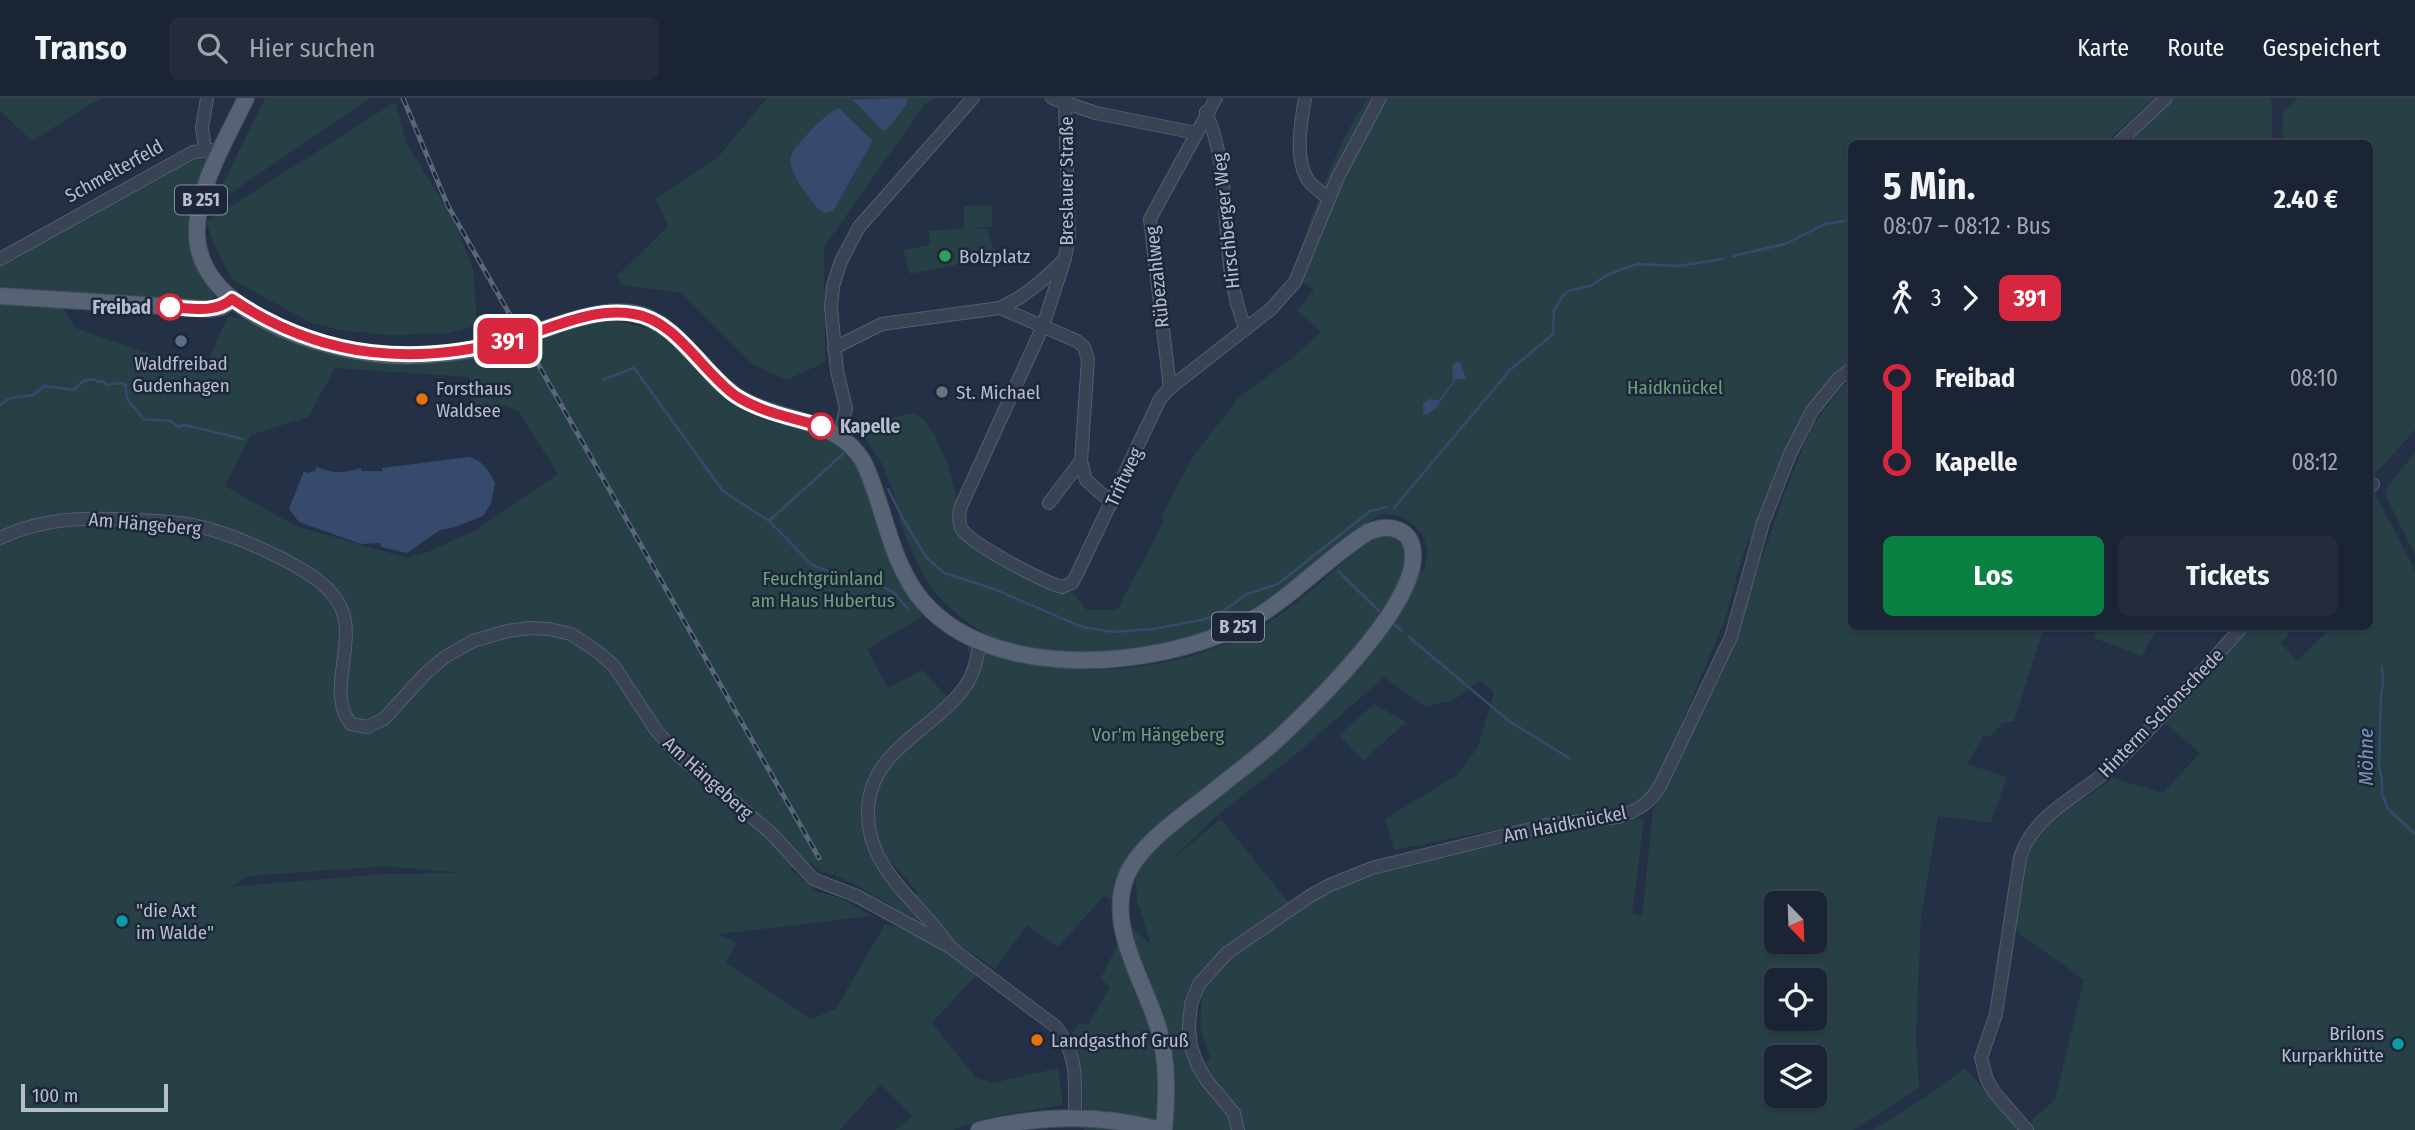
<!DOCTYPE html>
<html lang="de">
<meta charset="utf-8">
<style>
:root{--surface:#1b2434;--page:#242c3c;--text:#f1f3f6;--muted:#a0a4ac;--line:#39414f;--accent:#0b8043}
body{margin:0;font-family:"Fira Sans Condensed",sans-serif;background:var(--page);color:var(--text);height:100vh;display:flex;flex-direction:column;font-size:26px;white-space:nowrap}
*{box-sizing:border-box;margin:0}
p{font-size:23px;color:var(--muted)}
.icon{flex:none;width:38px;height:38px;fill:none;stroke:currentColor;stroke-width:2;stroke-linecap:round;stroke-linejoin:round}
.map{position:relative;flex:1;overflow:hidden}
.sheet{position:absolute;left:1848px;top:42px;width:525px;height:490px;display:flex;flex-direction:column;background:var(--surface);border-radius:10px;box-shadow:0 2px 5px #0004,0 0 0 2px var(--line)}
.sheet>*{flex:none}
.badge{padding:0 14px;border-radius:10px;font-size:24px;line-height:46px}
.needle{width:46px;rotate:157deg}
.buttons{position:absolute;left:1764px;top:793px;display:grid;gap:14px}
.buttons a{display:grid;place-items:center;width:63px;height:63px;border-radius:10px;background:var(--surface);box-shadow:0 2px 5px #0004,0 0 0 2px var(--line);font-size:35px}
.scale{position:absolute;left:21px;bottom:18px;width:147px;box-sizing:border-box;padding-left:7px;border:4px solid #b6becd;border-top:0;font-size:19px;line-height:24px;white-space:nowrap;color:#b6becd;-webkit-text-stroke:5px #1d2739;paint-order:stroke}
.map>.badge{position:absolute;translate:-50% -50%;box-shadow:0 0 0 4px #fff}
.legs{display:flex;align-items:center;gap:10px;height:77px;padding:0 35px;font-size:23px}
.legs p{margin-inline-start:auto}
.head{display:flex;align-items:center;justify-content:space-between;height:119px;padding:0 35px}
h1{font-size:38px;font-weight:700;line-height:52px}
.button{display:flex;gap:14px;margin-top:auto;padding:14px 35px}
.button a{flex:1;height:80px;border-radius:10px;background:var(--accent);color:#fff;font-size:28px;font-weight:700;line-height:80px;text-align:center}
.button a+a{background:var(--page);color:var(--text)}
ul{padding:0 35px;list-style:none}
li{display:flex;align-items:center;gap:24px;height:84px;font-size:26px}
li i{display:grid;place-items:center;width:10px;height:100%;margin:0 9px;background:currentColor}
li i::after{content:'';width:18px;height:18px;margin:-9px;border:5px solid;border-radius:50%;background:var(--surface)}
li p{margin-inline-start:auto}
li:first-child i{background:linear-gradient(#0000 50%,currentColor 0)}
li:last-child i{background:linear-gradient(currentColor 50%,#0000 0)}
header{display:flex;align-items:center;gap:42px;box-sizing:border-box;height:98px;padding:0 35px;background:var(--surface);border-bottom:2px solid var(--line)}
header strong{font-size:33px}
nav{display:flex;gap:38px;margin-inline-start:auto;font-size:24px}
.search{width:490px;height:63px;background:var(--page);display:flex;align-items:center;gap:18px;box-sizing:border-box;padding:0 24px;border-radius:10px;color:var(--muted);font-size:26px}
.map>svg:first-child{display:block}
.green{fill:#264045;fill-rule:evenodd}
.water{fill:#364a6d}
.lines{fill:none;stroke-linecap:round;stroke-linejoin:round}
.stream{stroke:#364a6d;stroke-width:2.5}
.minor-casing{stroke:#545e6e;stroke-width:14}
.major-casing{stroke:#424c5d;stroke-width:18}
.minor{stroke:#394354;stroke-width:12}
.major{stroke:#576274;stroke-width:16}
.rail-casing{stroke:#5a667b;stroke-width:5}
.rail{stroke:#1d2739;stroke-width:2.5;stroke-dasharray:8;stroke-linecap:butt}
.line-1-casing{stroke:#fff;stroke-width:16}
.line-1{stroke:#d7263d;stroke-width:10}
.leisure-dot{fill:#2e9e5b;stroke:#1d2739;stroke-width:2.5}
.stop-1-dot{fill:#fff;stroke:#d7263d;stroke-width:3.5}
.service-dot{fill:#5c6f8a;stroke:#1d2739;stroke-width:2.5}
.worship-dot{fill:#6b7280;stroke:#1d2739;stroke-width:2.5}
.food-dot{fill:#e8710a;stroke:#1d2739;stroke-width:2.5}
.culture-dot{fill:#0f9aa8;stroke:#1d2739;stroke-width:2.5}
.labels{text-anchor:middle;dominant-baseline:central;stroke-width:5;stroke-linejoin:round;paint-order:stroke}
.shield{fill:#1d2739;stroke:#8891a1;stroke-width:2}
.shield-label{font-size:18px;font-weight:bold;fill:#b6becd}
.street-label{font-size:19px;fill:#b6becd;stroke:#1d2739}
.poi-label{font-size:19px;fill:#b6becd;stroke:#1d2739;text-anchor:start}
.stop-label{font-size:19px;font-weight:bold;fill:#b6becd;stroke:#1d2739;text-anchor:end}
.park-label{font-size:19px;fill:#6ba17a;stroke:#1d2739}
.water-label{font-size:21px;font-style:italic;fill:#7b92b7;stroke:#1d2739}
</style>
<header>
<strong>Transo</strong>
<div class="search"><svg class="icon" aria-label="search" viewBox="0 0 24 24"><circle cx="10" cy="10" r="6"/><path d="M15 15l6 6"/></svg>Hier suchen</div>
<nav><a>Karte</a><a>Route</a><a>Gespeichert</a></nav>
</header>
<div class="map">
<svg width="2415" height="1032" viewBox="0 0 2415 1032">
<rect width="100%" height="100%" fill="#243045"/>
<!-- green -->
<g class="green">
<polygon points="0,0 101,0 32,43 0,13"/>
<polygon points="265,0 371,0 213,107"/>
<path d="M767,0H852L884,33L887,32L907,6L908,0H934L925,6L824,149L825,264L787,282L754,267L682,195L622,187L617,178L668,128L656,101L718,59ZM844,14L873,43L845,93L792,54L825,18Z"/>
<path d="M1368,0H2155L2105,45L1852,46L1851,267C1841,276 1830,284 1820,296C1790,332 1767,398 1751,443L1749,442L1744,453L1724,524L1658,681L1641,701L1625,712L1514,728L1394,752L1385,721L1457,677L1478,649L1494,594L1480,582L1454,602L1425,609L1384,579L1300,653L1218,717L1170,763L1221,721L1289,805C1258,827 1192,863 1185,904C1182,925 1188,948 1194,968L1211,962L1200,930L1202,895L1222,865L1318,798L1378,773L1569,726L1620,720L1644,721L1632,815L1642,819L1653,712L1683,648L1722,575L1783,399L1812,328L1842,289L1851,282L1852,528L2044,529L2014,623L2002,625L1991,639L1984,637L1967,666L2007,679L1991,725L1938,718L1921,819L1916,939L1919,990L1853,1032H1084C1083,1000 1084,965 1072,935L1079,925L1088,927L1110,890L1101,880L1120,842L1139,901L1157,903L1138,858L1129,827L1151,847L1137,802L1135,775L1144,761L1134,752C1122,769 1116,783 1113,803L1104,798L1058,849L1027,827L995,871L965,850L953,845L915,799L917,794L887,759L885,752L882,754L878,749L871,754L898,797L924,826L921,831C895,808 867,792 835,777L840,769L833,777L820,773L812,765L790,771L816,793L843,801L872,818L719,836L736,845L726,864L811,921L836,911L885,826C920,833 950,853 979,874L932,925L976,980L993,985L1058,970L1063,1007L986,1020L952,1032H895L912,1018L881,986L840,1032H0V204L63,209L75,230L203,274L228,218L252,223L303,247L388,264L497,252L604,221L658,232L744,302L766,314L836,344L850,355L860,369L889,455L900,479L922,517L920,520L867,551L888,590L922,572L949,601C965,585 975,570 967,548C999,553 1028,564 1060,569C1134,579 1223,558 1284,514C1307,497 1328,477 1349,459C1358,451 1368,440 1379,437C1405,429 1407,450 1407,469L1424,473L1428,453L1422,436L1410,424L1398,417L1381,416L1357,431L1280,495L1243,520L1208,536L1160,551L1096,556L1033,554L991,541L959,518L936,496L918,468L901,428L894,396L881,364L865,340V324L915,315L924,322L935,338L947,364L964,427L977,441L1053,484L1070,492L1087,512H1117L1164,423L1161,418L1193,359L1238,300L1292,260L1321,234L1297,212L1314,192L1292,176C1313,116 1332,53 1368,0ZM335,270L469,279L475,308H504L518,313L558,376L476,432L430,453L407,460L296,428L225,388L251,337L308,319ZM541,525L577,535L620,565L646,606L669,637L713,674L725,700C699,683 674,661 655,635C618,584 599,528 523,535C494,538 467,547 443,562V554L483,537ZM386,768L462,775L386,776L230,789L248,778ZM1776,805H1815V844H1776ZM1776,882H1815V920H1776ZM1776,959H1815V998H1776Z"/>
<polygon points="2173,0 2270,0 2272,10 2272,45 2124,46"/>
<polygon points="2298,0 2415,0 2415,332 2374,377 2370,367 2370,46 2282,45 2283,14"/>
<polygon points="395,4 407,46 455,124 473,171 477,227 449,235 390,237 345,233 309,224 233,182 215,148 206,124"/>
<path d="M202,57L210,60C202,79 187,108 188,128C189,151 203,176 213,195L214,199L209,204L0,191V166L129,89Z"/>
<polygon points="992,107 992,129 970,130 987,131 994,153 976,163 910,176 903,152 930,147 929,133 964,130 964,108"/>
<polygon points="2415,355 2415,457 2385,396 2388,387"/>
<path d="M2375,395L2415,473V1032H2033L2028,1026L2055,1001L2084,882L2017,834C2020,795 2020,747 2055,720C2074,706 2094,696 2112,680L2163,695L2200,655L2164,624L2252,529H2295L2281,545L2297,563L2332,529L2370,528V401Z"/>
<polygon points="2098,529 2098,528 2158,529 2142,558 2094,540"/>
<polygon points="1374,606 1406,624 1363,663 1339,637"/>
<polygon points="1965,970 2019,1032 1873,1032 1930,996"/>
</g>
<!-- water -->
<g class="water">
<polygon points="908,0 907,6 887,32 883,33 852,1"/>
<path d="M839,10L873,43L836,108L832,113L824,115L819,112C810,100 784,71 792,55C795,49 801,43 806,38C815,27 826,16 839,10Z"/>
<polygon points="1458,263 1461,265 1466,281 1456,281 1436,310 1427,317 1423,316 1423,305 1429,301 1439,302 1453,283 1452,267"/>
<path d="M469,359C483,363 490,373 495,386L491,405L483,418L452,430L440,432L407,455L381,449L380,445L361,446L299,424L289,411L304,373L307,375L315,373L317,369C333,376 344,375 361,370L362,373H382V370Z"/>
</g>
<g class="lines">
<!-- stream -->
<g class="stream">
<polyline points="1733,158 1785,146 1825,126 1852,122"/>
<polyline points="604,281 634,270 723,393 769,423 812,467 845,480 882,488 894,495 909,512"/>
<path d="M0,307L10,300L33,297L44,288L74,292L83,283L93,281L99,284L103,283L107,287L121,285L126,287C125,309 135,306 143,321L171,323L178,329L185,327L243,341"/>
<polyline points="888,391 903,421 926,459 944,475 994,491 1082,529 1113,534 1153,531 1206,521 1222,514 1247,496 1278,486 1370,413 1387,409"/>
<polyline points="1394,410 1510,272 1553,236 1554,212 1564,196 1571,192 1590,188 1609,176 1637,166 1678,168 1723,161"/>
<polyline points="769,423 844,355"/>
<polyline points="1338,473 1379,513"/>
<polyline points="1213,517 1224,525"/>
<polyline points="1393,525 1402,533"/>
<polyline points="1409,539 1509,623 1569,660"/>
<polyline points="2382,569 2383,584 2381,598 2379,668 2382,682 2382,696 2388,711 2415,736"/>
</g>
<defs>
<g id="minor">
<polyline points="1052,0 1096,15 1196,35"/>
<path d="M1305,0C1301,23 1294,61 1308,82C1313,89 1322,95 1328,100"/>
<path d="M1065,6L1069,138L1065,160L1043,228L961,408C959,415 958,422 961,430C970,446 1042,483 1062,489L1072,485L1076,478L1160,301L1170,290L1271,211L1295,184L1338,79L1380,0"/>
<path d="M1206,14C1236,82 1216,163 1246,231"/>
<polyline points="2117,46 2166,0"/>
<polyline points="205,51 202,30 207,0"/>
<polyline points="0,161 193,54 211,52"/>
<polyline points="1000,210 1077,243 1084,249 1088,261 1081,363 1086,382 1112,405"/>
<polyline points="834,250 882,226 1000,210 1019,200 1038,186 1063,163"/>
<polyline points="1170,290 1150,121 1216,0"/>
<polyline points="840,338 846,310 837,273 831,209 833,188 841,163 859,129 973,0"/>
<polyline points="2370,390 2373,386"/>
<polyline points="1049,405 1081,363"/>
<path d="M0,440C44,419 88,419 135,422C160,423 185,424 209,431C234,438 259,449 283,461C305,473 332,487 342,512C356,547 326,596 351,626L367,629L384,621L426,575L445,559L473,543L507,533L531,530L549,531L571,536L598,554L614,568L656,632L676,655L772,736L813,781L857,798L950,849L1055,928C1079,956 1075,985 1075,1019"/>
<path d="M948,846C928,817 898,793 881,763C873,749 868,732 868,716C867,650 938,632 968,584C976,572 977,556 981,543"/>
<path d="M1238,1032L1234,1015L1207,983L1198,968L1191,949L1189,929L1191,906L1199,886L1227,855L1310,798L1330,787L1372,770L1547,727L1618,719C1638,713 1651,704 1661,686L1731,539L1763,425L1790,356L1812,313L1838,281L1852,270"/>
<path d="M2027,1032L1994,994L1987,982L1981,960L1996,916L2020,760C2033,715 2082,697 2114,667C2159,624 2201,574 2243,528"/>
</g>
<g id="major">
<path d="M246,0C227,40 194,94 197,139C202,215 321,252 385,257C426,260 472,254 511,242"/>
<polyline points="0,198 209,211 222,209 232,202"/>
<path d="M532,235C566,225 605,207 641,217C681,229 706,281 743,302C783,324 837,320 863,363C884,406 888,456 917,496C983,586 1156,572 1244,526C1290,502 1324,462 1368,434C1389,425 1413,430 1413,457C1415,508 1318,603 1281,638C1261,657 1237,674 1215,692C1187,715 1134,748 1124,785C1109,834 1146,886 1159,932C1168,965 1167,998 1164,1032"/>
<path d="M979,1032C1024,1021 1069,1017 1115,1023C1131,1025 1147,1029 1163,1032"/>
</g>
</defs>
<!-- minor casing -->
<use href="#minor" class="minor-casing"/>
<!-- major casing -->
<use href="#major" class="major-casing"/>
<!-- minor -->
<use href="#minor" class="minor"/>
<!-- major -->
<use href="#major" class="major"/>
<defs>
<polyline id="rail" points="403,0 448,108 819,760"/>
</defs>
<!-- rail casing -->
<use href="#rail" class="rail-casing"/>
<!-- rail -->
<use href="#rail" class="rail"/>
</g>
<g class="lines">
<defs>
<path id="line-1" d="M170,209C191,210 215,216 232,201C323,262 418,269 521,239C557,228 596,209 634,216C676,222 703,275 736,298C761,314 792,320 821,328"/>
</defs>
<!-- line-1 casing -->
<use href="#line-1" class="line-1-casing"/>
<!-- line-1 -->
<use href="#line-1" class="line-1"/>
</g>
<!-- markers -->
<circle class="leisure-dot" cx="945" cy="158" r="7"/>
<g class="stop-1-dot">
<circle cx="170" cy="209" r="12"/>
<circle cx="821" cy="328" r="12"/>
</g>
<circle class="service-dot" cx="181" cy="243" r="7"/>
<circle class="worship-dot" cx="942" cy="294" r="7"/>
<g class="food-dot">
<circle cx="422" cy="301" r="7"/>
<circle cx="1037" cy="942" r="7"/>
</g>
<g class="culture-dot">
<circle cx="122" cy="823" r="7"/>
<circle cx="2398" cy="946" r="7"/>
</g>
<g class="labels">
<!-- shield labels -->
<g class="shield">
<rect x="175" y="87.5" width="52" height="29" rx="5"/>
<rect x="1212" y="514.5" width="52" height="29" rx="5"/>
</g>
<g class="shield-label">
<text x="201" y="102">B 251</text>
<text x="1238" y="529">B 251</text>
</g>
<!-- street labels -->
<g class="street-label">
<text transform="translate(114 73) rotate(-29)">Schmelterfeld</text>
<text transform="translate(1066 83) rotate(-90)">Breslauer Straße</text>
<text transform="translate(1226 123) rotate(-96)">Hirschberger Weg</text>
<text transform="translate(1157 179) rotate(-96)">Rübezahlweg</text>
<text transform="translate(1124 379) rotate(-65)">Triftweg</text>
<text transform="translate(145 426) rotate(5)">Am Hängeberg</text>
<text transform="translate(2161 615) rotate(-46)">Hinterm Schönschede</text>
<text transform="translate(708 680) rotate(42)">Am Hängeberg</text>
<text transform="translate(1565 726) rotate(-11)">Am Haidknückel</text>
</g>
<!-- poi labels -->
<g class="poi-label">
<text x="959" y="158">Bolzplatz</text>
<text x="181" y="265" text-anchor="middle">Waldfreibad<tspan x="181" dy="22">Gudenhagen</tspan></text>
<text x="436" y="290">Forsthaus<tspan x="436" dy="22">Waldsee</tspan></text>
<text x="956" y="294">St. Michael</text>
<text x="136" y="812">"die Axt<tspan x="136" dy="22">im Walde"</tspan></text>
<text x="2384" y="935" text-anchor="end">Brilons<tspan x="2384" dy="22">Kurparkhütte</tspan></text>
<text x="1051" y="942">Landgasthof Gruß</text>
</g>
<!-- stop labels -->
<g class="stop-label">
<text x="151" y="209">Freibad</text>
<text x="840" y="328" text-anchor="start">Kapelle</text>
</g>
<!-- park labels -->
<g class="park-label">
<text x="1675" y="289">Haidknückel</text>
<text x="823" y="480">Feuchtgrünland<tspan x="823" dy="22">am Haus Hubertus</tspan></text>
<text x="1158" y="636">Vor'm Hängeberg</text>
</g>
<!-- water labels -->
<g class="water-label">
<text transform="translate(2366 659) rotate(-90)">Möhne</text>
</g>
</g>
</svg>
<div class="buttons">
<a><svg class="needle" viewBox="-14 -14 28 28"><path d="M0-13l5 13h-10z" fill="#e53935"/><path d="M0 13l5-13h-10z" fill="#a0a4ac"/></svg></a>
<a><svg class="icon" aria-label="locate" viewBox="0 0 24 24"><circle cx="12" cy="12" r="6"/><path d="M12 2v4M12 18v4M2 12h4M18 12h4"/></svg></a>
<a><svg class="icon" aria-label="layers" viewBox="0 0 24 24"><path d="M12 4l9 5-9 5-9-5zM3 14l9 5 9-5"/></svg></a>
</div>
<div class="scale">100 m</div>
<b class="badge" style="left:508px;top:243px;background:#d7263d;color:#fff">391</b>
<section class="sheet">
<div class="head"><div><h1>5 Min.</h1><p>08:07 – 08:12 · Bus</p></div><b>2.40 €</b></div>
<div class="legs"><svg class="icon" aria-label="walk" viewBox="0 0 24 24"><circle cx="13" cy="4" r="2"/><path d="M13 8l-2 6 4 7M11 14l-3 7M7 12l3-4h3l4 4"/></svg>3<svg class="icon" aria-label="forward" viewBox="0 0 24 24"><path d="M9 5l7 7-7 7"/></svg><b class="badge" style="background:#d7263d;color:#fff">391</b></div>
<ul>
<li><i style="color:#d7263d"></i><b>Freibad</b><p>08:10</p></li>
<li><i style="color:#d7263d"></i><b>Kapelle</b><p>08:12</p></li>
</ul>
<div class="button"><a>Los</a><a>Tickets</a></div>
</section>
</div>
